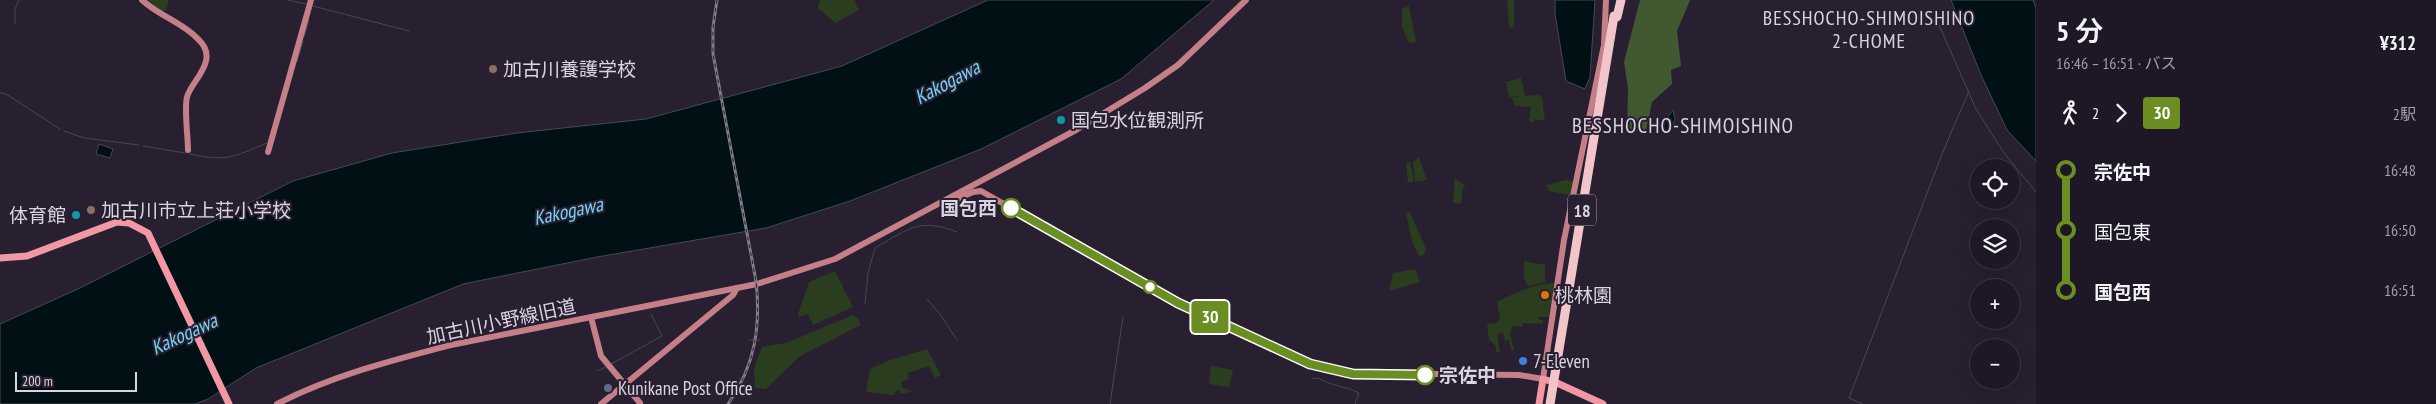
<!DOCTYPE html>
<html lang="ja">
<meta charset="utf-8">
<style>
:root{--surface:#1e1725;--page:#26202d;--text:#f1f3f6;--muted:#a19fa7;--line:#3c3642}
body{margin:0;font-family:"PT Sans Narrow","Noto Sans JP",sans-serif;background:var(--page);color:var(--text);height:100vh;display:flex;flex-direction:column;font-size:19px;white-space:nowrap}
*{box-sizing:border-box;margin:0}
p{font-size:16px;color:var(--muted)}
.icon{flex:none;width:28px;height:28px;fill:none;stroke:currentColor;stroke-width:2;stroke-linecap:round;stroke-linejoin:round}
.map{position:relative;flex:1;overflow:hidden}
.panel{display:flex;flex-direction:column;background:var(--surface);width:400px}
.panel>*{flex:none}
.badge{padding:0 10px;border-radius:4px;font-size:18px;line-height:32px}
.controls{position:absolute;left:1970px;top:159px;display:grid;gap:10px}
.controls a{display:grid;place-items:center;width:50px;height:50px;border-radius:50%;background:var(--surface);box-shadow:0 5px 20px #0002,0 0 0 1px var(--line);font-size:25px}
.scale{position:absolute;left:15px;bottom:12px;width:122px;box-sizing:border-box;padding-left:5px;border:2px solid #dad4e1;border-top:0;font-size:14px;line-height:18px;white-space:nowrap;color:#dad4e1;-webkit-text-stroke:4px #281f31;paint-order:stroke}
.map>.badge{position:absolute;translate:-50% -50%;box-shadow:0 0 0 2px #fff}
.legs{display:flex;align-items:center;gap:8px;height:55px;padding:0 20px;font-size:16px}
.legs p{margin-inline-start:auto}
.overview{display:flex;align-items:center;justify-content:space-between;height:85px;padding:0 20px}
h1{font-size:28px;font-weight:600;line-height:38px}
ul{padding:0 20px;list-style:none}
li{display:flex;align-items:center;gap:18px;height:60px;font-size:19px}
li i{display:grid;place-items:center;width:8px;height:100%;margin:0 6px;background:currentColor}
li i::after{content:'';width:12px;height:12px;margin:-6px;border:4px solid;border-radius:50%;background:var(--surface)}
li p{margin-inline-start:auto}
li:first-child i{background:linear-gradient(#0000 50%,currentColor 0)}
li:last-child i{background:linear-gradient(currentColor 50%,#0000 0)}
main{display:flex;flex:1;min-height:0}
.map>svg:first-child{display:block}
.green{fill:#2a3d1e}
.forest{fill:#415931}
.water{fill:#011015;stroke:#424b52}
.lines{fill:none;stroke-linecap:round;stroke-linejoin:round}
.stream{stroke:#424b52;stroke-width:1}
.secondary{stroke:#c57f88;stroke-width:6}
.primary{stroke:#f297a4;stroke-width:7}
.highway{stroke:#f2c5ca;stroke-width:9}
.rail-casing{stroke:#827b8a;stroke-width:3}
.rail{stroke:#281f31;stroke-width:1;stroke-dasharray:4;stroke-linecap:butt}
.highway-bridge{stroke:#f2c5ca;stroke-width:9}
.line-1-casing{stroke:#fff;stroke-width:11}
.line-1{stroke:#6b8e23;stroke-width:8}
.education-dot{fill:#8d6e63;stroke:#281f31;stroke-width:2}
.culture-dot{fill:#0f9aa8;stroke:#281f31;stroke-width:2}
.stop-1-dot{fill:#fff;stroke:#6b8e23;stroke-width:2.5}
.food-dot{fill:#e8710a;stroke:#281f31;stroke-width:2}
.shop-dot{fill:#3f7fe0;stroke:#281f31;stroke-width:2}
.service-dot{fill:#5c6f8a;stroke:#281f31;stroke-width:2}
.labels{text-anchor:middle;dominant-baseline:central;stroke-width:4;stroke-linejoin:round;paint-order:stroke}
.shield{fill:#281f31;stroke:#a59eac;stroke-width:1}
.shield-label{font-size:18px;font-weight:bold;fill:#dad4e1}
.poi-label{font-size:19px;fill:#dad4e1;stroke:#281f31;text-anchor:start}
.stop-label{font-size:19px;font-weight:bold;fill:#dad4e1;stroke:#281f31;text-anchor:end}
.street-label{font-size:19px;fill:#dad4e1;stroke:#281f31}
.neighbourhood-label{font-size:20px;letter-spacing:1px;fill:#dad4e1;stroke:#281f31}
.water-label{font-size:20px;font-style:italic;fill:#75d3f3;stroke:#281f31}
.quarter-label{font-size:21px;letter-spacing:1px;fill:#dad4e1;stroke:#281f31}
</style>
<main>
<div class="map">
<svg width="2036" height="404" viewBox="0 0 2036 404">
<rect width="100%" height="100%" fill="#281f31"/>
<!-- green -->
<g class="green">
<polygon points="145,0 169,0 166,11 164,10 163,12"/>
<polygon points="820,0 854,0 859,10 835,23 818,8"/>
<polygon points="1507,0 1514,0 1514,27 1509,28"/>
<polygon points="1409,6 1416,42 1409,43 1402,27 1402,9"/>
<polygon points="1521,78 1525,95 1523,96 1539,95 1542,97 1545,121 1534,119 1533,123 1529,121 1531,107 1515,106 1512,98 1521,96 1509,97 1506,82"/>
<polygon points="1419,157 1427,180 1415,182 1413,162"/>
<polygon points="1410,161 1414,180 1412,182 1408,182 1406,164"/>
<polygon points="1455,178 1466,187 1463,188 1461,204 1453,203"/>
<polygon points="1566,180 1574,181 1570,195 1549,191 1546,185"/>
<polygon points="1410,212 1426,248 1424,255 1419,256 1412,242 1406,213"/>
<polygon points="1524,261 1545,265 1545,282 1528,286 1524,279"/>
<polygon points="1415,269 1420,282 1389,291 1393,273"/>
<polygon points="835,271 853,307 813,325 808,314 799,317 798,314 809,282"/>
<path d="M1554,283L1549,317H1539L1538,319L1543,320L1542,324L1523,323L1522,327L1512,326L1510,334L1514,350L1511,351L1509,340L1505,341L1503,333L1497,334L1500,352L1496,353V346L1489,340L1487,324L1497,323L1500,318L1497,302C1516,292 1533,284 1554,283Z"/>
<polygon points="853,315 858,318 861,325 800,356 766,389 755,388 754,368 762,347 786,343"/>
<polygon points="927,349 941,375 935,378 929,366 908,373 909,379 901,382 903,388 912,391 911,392 900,394 900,390 895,391 895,395 866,392 870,369 887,361"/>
<polygon points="1211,366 1233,370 1229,387 1209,384"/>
</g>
<!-- forest -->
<polygon class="forest" points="1640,0 1690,0 1677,31 1681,66 1671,70 1672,84 1652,102 1646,131 1627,131 1628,88 1624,62"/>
<!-- water -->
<g class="water">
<polygon points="988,0 1214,0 1121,79 981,149 850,201 766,228 597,257 463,284 256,368 208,399 195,404 0,404 0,324 78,289 293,181 392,153 517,133 646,119 842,66"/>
<polygon points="1555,0 1595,0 1590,77 1585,89 1566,81 1555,14"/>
<polygon points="1951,0 2033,0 2036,8 2036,161 2007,130 1981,75"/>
<polygon points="1673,110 1675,120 1670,129 1663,134 1662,124"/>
<polygon points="99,144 113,149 110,158 96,154"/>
</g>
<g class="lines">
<!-- stream -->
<g class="stream">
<polyline points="288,0 306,4"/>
<polyline points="313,6 409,31"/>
<polyline points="1954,11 1936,18 1976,109 2004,153 2036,192"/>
<polyline points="15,24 15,9 19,0"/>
<polyline points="304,37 309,20"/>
<polyline points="297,62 303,41"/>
<polyline points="0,93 6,94 60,129"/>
<polyline points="64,131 84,138 139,145"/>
<polyline points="143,146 185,153"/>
<path d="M190,154C229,162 232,157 267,143"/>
<polyline points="927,299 940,314 957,340"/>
<path d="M865,303L868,273L875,248C909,229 918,217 957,232"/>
<polyline points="749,340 760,340"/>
<polyline points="611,364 662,336 651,314"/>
<polyline points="597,371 606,367"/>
<path d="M1312,379L1318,378C1332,386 1345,386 1359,393L1355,404"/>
<polyline points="1110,404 1123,317"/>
<polyline points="1863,404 1849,398 1942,154 1969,91"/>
</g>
<!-- secondary -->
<g class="secondary">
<path d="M142,0C159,16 182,22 198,39C221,60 191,81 187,97C184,110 188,136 188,150"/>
<polyline points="268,152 311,0"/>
<polyline points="944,205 973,192 981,191 1178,303 1310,364 1353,373 1519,375 1543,379 1564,240 1604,45 1606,0"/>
<polyline points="591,317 601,356 640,403"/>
<path d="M277,404C331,376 393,360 451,345L757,284L835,259L1076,130L1145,88L1178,65L1246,0"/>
<polyline points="601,404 733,295 737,288"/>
</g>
<!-- primary -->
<g class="primary">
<polyline points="0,258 27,256 117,222 129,223 148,233 229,404"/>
<polyline points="1539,404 1543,379 1557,383 1603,404"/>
</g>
<!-- highway -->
<polyline class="highway" points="1617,17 1621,0"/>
<defs>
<path id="rail" d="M717,0L713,27V54L756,281C761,327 755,366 728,404"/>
</defs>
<!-- rail casing -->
<use href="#rail" class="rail-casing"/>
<!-- rail -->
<use href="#rail" class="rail"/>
<!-- highway-bridge -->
<polyline class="highway-bridge" points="1550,404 1614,16"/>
</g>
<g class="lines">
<defs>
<polyline id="line-1" points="1011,208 1178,303 1310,364 1353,374 1425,375"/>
</defs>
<!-- line-1 casing -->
<use href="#line-1" class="line-1-casing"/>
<!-- line-1 -->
<use href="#line-1" class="line-1"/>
</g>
<!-- markers -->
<g class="education-dot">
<circle cx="493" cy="69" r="5"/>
<circle cx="91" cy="210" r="5"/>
</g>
<g class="culture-dot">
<circle cx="1061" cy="120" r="5"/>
<circle cx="76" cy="215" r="5"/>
</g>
<g class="stop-1-dot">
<circle cx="1011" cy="208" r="9"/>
<circle cx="1150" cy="287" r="6"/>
<circle cx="1425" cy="375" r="9"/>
</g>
<circle class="food-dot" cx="1545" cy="295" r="5"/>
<circle class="shop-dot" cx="1523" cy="361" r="5"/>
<circle class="service-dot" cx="608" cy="388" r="5"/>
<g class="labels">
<!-- shield labels -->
<rect class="shield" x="1568" y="194.5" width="28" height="31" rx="4"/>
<g class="shield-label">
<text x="1582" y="210">18</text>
</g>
<!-- poi labels -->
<g class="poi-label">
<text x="503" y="69">加古川養護学校</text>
<text x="1071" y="120">国包水位観測所</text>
<text x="101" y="210">加古川市立上荘小学校</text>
<text x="66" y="215" text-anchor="end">体育館</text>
<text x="1555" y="295">桃林園</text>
<text x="1533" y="361">7-Eleven</text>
<text x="618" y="388">Kunikane Post Office</text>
</g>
<!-- stop labels -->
<g class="stop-label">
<text x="997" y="208">国包西</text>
<text x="1439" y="375" text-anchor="start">宗佐中</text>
</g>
<!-- street labels -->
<g class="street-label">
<text transform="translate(501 321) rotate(-12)">加古川小野線旧道</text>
</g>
<!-- neighbourhood labels -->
<g class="neighbourhood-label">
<text x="1869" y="18">BESSHOCHO-SHIMOISHINO<tspan x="1869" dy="23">2-CHOME</tspan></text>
</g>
<!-- water labels -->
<g class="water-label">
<text transform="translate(947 82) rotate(-28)">Kakogawa</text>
<text transform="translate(568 211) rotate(-12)">Kakogawa</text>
<text transform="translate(184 334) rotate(-25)">Kakogawa</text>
</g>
<!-- quarter labels -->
<g class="quarter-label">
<text x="1683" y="125">BESSHOCHO-SHIMOISHINO</text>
</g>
</g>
</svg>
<div class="controls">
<a><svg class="icon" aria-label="locate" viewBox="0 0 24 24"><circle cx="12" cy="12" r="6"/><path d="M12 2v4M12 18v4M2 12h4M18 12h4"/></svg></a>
<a><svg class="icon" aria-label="layers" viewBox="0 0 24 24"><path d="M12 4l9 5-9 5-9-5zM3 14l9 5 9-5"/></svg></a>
<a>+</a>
<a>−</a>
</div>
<div class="scale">200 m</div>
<b class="badge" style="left:1210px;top:317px;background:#6b8e23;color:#fff">30</b>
</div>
<section class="panel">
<div class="overview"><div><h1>5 分</h1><p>16:46 – 16:51 · バス</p></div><b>¥312</b></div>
<div class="legs"><svg class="icon" aria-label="walk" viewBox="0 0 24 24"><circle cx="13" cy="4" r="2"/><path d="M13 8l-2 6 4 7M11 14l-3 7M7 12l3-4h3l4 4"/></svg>2<svg class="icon" aria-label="forward" viewBox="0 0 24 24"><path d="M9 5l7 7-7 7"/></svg><b class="badge" style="background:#6b8e23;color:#fff">30</b><p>2駅</p></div>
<ul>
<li><i style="color:#6b8e23"></i><b>宗佐中</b><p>16:48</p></li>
<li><i style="color:#6b8e23"></i><span>国包東</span><p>16:50</p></li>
<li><i style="color:#6b8e23"></i><b>国包西</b><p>16:51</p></li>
</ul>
</section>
</main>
